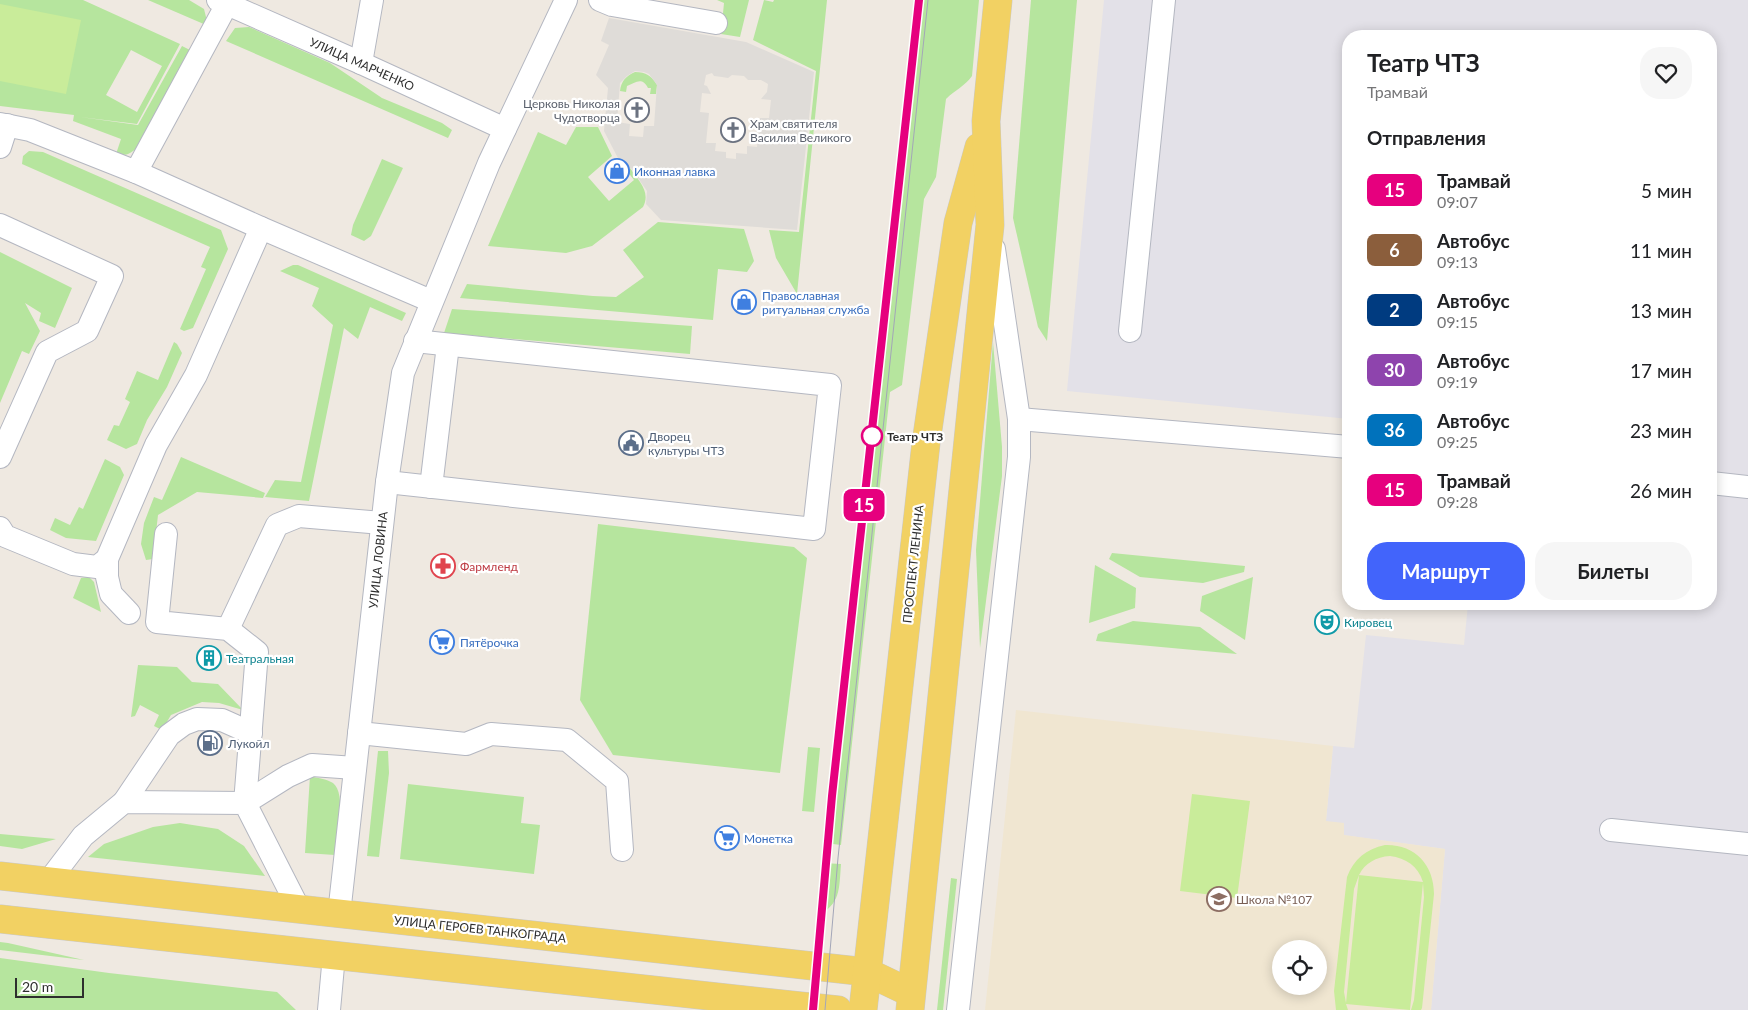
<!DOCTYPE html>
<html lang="ru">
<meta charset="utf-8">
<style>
:root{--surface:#fff;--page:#f6f6f6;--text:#202124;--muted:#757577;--accent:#4264fb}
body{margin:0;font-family:Lato,sans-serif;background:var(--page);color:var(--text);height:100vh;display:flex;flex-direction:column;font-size:19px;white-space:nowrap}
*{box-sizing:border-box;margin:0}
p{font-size:16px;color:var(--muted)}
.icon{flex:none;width:28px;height:28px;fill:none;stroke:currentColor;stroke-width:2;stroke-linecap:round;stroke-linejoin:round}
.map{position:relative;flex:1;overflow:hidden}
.drawer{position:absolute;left:1342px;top:30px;width:375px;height:580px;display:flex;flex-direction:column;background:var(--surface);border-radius:20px;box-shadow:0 2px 12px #0003}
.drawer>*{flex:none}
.badge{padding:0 10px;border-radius:8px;font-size:18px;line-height:32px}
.tools{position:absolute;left:1272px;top:940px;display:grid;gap:10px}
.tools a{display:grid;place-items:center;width:55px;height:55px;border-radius:50%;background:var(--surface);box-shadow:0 2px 12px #0003;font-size:25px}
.scale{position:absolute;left:15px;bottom:12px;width:69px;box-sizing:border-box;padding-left:5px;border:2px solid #2e2e2e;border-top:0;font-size:14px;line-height:18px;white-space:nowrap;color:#2e2e2e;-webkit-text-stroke:4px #fff;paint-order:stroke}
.map>.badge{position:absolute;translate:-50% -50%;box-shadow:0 0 0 2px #fff}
h2{padding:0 25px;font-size:19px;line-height:45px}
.round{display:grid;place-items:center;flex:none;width:52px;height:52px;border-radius:20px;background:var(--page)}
.head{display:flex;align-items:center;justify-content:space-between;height:85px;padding:0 25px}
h1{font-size:24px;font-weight:700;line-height:38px}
.button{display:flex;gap:10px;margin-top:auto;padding:10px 25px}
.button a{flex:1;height:58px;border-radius:20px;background:var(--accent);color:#fff;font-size:20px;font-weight:700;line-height:58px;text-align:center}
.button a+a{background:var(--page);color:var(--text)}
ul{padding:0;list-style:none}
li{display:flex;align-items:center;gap:15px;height:60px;padding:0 25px}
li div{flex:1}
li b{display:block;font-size:19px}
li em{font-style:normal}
li .badge{min-width:55px;font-weight:700;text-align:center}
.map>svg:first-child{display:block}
.industrial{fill:#e3e1e8}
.education{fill:#f0e6d1;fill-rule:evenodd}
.green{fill:#b6e59e;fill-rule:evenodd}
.pitch{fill:#c9ec9a;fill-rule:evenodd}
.plaza{fill:#dfdcd8;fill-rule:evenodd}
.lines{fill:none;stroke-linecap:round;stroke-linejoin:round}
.minor-casing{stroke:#b4b7c1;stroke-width:24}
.major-casing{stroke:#c9c9c9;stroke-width:29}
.minor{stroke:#fff;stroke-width:22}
.major{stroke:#f2d163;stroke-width:28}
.tram{stroke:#a3a6b8;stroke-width:1}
.line-casing{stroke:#fff;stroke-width:11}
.line{stroke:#e6007e;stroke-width:8}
.stop-dot{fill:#fff;stroke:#e6007e;stroke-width:2.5}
.labels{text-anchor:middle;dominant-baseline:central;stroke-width:4.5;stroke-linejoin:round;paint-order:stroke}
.street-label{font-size:12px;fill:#2e2e2e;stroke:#fff}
.worship-label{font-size:12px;fill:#5b616d;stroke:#fff;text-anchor:end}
.shop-label{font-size:12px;fill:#366cbe;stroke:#fff;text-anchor:start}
.service-label{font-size:12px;fill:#4e5e75;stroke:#fff;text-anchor:start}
.stop-label{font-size:12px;font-weight:bold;fill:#2e2e2e;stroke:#fff;text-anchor:start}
.health-label{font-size:12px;fill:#be3a42;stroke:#fff;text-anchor:start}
.culture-label{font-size:12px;fill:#0d838f;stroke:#fff;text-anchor:start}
.education-label{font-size:12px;fill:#785e54;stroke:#fff;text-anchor:start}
</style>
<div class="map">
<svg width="1748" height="1010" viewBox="0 0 1748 1010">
<rect width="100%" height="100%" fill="#efe9e1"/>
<!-- industrial -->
<polygon class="industrial" points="1104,0 1748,0 1748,1010 1431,1010 1445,849 1343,835 1326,821 1333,746 1354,748 1366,635 1464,645 1468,604 1711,604 1711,36 1349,36 1349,419 1067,391"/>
<!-- education -->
<path class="education" d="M1016,710L1333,746L1326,821L1344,823V835L1445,849L1431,1010H985ZM1281,949H1319V986H1281Z"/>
<!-- green -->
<g class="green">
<path d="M0,0H83L180,44L137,124L80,117L138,125L182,46L192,51L138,147C131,153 126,157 116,154L121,139L73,121L74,115L0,106ZM131,50L162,66L137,112L106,95Z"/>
<polygon points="148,0 189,0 204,9 206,17 206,25"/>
<polygon points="717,0 749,0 740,37 721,34 724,3"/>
<polygon points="764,0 773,2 774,0 827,0 797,294 776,258 769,230 799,232 816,71 753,40"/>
<path d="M916,0H979L972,76C965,86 955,90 946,99L936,177L924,199L902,385L890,392L841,845L825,843Z"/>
<polygon points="1031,0 1077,0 1047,341 1038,327 1013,218"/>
<polygon points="249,27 330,63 382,98 442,123 452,130 448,138 226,41 235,28"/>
<path d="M635,72C646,72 652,76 657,85L656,94H650L651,88H648C642,76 635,83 627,86L626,92L620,91C621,81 626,76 635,72Z"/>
<path d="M576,127H598L612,156L588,177L609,201L634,180L627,171L630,168C639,181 651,192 643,207L592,246L566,253L488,246L538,132L566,145Z"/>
<polygon points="29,151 43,152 221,230 228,249 193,328 184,331 180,329 206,269 201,267 210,247 22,164 23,156"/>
<polygon points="382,159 403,168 371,236 364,241 351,235 353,225"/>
<polygon points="658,222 744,229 754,261 747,272 718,269 713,320 460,298 467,284 593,296 616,297 644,277 623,250"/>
<polygon points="0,252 72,288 55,328 39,321 41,313 25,303 40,331 29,354 22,351 0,403"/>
<polygon points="293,265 298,265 406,313 402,321 370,307 358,339 344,328 309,501 265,497 275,480 301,482 333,325 312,306 319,288 280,271"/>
<polygon points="452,309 692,326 690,354 444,333"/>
<polygon points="174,342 177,344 182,353 167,387 147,420 137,444 126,449 107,440 114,425 119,426 130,402 125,399 137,371 158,380"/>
<polygon points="993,342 1002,447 1002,476 980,648 976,550"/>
<polygon points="181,457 265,493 263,498 197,492 158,515 153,559 146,560 141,544 144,523 154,497 162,500"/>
<polygon points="105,459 120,467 124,475 96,541 66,538 50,530 55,518 70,525 79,507 83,509"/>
<polygon points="598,524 794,547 807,558 780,773 613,755 580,700"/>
<polygon points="1112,553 1245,566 1244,572 1203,583 1140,577 1109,559"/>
<polygon points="1095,565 1136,588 1135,608 1089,623"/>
<polygon points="89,577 94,582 101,612 73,598 81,578"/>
<polygon points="1253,577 1245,640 1200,611 1202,596"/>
<polygon points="1133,621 1200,627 1237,654 1096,641 1098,634"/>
<polygon points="138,665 177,667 192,682 218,684 243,710 219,703 202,702 171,715 162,730 154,726 159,715 140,705 135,716 131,717"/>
<polygon points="808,747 820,748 814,812 802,811"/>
<polygon points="378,751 388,751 389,773 379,857 367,856"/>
<path d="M310,776C317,778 327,779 333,783C347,794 337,838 335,855L305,853Z"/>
<polygon points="408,784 524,797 521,823 540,825 534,874 400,859"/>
<polygon points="180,823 218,829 244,846 265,876 88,857 104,844 153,827"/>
<polygon points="0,834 56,839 22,849 0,846"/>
<path d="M823,863L841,864C839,889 841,904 817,916Z"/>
<polygon points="951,878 957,879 943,1010 937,1010"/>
<polygon points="0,942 8,943 84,960 0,950"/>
<polygon points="0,958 109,973 277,992 296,1010 300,1010 0,1010"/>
</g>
<!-- pitch -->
<g class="pitch">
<polygon points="0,4 81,20 66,94 0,81"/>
<polygon points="1192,794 1250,801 1237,898 1180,891"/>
<path d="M1385,845C1414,844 1434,864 1434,894L1422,1008L1421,1010H1411L1414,1000L1424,897L1423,883L1410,1010L1346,1004L1348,1010H1336L1334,991L1347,877C1354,859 1366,849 1385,845ZM1390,856C1406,858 1418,866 1423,882L1359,875C1365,863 1376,857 1390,856ZM1359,875L1346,1003L1344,992L1354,889Z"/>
</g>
<!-- plaza -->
<path class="plaza" d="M609,18L746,42L814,72L797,230L661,220L646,204L647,191L631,168L623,171L618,164L620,162L604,131L608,88L596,75L609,45L601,41ZM635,71L644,72L649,74L657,85L654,126H644L643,137L629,136L630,124L617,122L620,83L627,76ZM712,73L714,76L722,77L728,78L732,75L744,76L748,80H761L768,84L767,92L761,99L771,100L769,118H760L757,147L747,146V154L736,153V159L726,158V152L715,151L716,143H706L709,113L700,112L702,93L711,94L707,86L704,85L706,75Z"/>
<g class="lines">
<defs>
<g id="minor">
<polyline points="218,0 361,63 505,129"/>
<polyline points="600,0 612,5 716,23"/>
<polyline points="361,63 372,0"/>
<polyline points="0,124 30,130 136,172 261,228 431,301"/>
<polyline points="0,147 7,125"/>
<polyline points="136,172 227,4"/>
<polyline points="0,225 112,276 87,331 47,352 0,457"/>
<polyline points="1130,331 1164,0"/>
<polyline points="1019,419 1349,447"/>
<polyline points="387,482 814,529 830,385 415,341"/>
<polyline points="1711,483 1748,487"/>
<polyline points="431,487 448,345"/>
<polyline points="0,528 5,536 73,564 97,567 107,559 156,445 196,375 261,228"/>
<polyline points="166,534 157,622 228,629 257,652 245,803"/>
<polyline points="107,559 107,577 111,594 129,613"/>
<polyline points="228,629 277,525 299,516 382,523"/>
<polyline points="359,733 466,744 491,734 567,740 617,781 622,850"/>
<polyline points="124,802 169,735 184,724 197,719 222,720 251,733"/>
<polyline points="245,803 288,776 312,765 355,768"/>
<polyline points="1611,830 1748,844"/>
<polyline points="48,882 83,836 124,802 245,803 299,909"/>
<polyline points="339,914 387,482 403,373 489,163 566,0"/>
<polyline points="329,1010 334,955"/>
<polyline points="958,1010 1019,457 1019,419 994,249"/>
</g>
<g id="major">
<polyline points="0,876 867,972 911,993"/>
<polyline points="0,919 838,1010"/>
<polyline points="863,1010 926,443 958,223 979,147"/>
<polyline points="910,1010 990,225 986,121 998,0"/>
</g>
</defs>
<!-- minor casing -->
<use href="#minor" class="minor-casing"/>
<!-- major casing -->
<use href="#major" class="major-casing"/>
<!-- minor -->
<use href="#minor" class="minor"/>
<!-- major -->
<use href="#major" class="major"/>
<!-- tram -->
<g class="tram">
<polyline points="813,1010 832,796 919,0"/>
<polyline points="825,1010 838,858 928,0"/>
</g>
</g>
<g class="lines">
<defs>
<polyline id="line" points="813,1010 832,796 919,0"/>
</defs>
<!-- line casing -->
<use href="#line" class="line-casing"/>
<!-- line -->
<use href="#line" class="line"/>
</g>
<!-- icons -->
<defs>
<symbol id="church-ring" viewBox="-11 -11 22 22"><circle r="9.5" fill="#fff" stroke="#6b7280" stroke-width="1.5"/><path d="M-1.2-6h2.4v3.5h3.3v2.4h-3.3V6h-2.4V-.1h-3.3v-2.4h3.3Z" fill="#6b7280"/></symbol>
<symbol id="shop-ring" viewBox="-11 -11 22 22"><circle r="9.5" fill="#fff" stroke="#3f7fe0" stroke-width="1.5"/><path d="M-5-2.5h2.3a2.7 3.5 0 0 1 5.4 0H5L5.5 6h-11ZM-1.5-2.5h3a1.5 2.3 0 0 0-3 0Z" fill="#3f7fe0"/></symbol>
<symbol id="civic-ring" viewBox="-11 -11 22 22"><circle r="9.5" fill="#fff" stroke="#5c6f8a" stroke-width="1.5"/><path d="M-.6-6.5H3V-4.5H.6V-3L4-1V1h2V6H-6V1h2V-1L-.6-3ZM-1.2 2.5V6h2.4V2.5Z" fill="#5c6f8a"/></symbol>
<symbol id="pharmacy-ring" viewBox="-11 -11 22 22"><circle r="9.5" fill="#fff" stroke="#e0444e" stroke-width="1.5"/><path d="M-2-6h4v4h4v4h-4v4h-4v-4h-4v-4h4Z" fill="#e0444e"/></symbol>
<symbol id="theatre-ring" viewBox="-11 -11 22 22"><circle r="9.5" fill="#fff" stroke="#0f9aa8" stroke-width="1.5"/><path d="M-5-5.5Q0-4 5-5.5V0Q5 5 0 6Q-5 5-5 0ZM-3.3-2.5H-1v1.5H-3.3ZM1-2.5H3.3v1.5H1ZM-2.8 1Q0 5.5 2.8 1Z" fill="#0f9aa8"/></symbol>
<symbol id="supermarket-ring" viewBox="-11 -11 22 22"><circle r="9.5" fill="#fff" stroke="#3f7fe0" stroke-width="1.5"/><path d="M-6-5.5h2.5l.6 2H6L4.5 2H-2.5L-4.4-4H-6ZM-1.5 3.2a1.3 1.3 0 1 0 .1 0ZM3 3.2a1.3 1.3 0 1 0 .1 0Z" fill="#3f7fe0"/></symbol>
<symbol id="building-ring" viewBox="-11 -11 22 22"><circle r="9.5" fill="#fff" stroke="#0f9aa8" stroke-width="1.5"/><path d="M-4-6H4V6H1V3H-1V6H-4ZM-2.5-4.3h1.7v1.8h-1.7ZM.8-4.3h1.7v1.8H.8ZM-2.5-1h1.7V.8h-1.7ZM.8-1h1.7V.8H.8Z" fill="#0f9aa8"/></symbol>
<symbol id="fuel-ring" viewBox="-11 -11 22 22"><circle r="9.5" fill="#fff" stroke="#5c6f8a" stroke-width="1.5"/><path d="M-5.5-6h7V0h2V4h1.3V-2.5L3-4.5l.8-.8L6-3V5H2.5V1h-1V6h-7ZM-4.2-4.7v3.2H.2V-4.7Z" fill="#5c6f8a"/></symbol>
<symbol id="school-ring" viewBox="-11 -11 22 22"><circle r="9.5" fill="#fff" stroke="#8d6e63" stroke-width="1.5"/><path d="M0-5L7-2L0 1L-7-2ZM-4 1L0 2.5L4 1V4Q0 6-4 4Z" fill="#8d6e63"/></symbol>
</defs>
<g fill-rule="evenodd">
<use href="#church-ring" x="623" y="96" width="28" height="28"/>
<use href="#church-ring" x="719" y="116" width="28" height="28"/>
<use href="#shop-ring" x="603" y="157" width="28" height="28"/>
<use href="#shop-ring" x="730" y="288" width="28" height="28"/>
<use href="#civic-ring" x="617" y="429" width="28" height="28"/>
<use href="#pharmacy-ring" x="429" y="552" width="28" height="28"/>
<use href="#theatre-ring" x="1313" y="608" width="28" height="28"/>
<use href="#supermarket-ring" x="428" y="628" width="28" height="28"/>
<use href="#building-ring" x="195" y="644" width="28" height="28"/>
<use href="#fuel-ring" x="196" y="729" width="28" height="28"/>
<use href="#supermarket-ring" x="713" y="824" width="28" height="28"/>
<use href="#school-ring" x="1205" y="885" width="28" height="28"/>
</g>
<!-- markers -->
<circle class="stop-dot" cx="872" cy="436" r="10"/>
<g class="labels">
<!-- street labels -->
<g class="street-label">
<text transform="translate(362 64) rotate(24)">УЛИЦА МАРЧЕНКО</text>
<text transform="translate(378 560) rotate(-84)">УЛИЦА ЛОВИНА</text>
<text transform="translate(913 564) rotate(-84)">ПРОСПЕКТ ЛЕНИНА</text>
<text transform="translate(480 929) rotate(6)">УЛИЦА ГЕРОЕВ ТАНКОГРАДА</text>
</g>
<!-- worship labels -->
<g class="worship-label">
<text x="620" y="103">Церковь Николая<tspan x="620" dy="14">Чудотворца</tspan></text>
<text x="750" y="123" text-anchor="start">Храм святителя<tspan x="750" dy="14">Василия Великого</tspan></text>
</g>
<!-- shop labels -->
<g class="shop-label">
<text x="634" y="171">Иконная лавка</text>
<text x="762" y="295">Православная<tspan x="762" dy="14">ритуальная служба</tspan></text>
<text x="460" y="642">Пятёрочка</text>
<text x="744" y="838">Монетка</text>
</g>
<!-- service labels -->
<g class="service-label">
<text x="648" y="436">Дворец<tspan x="648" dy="14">культуры ЧТЗ</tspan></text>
<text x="228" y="743">Лукойл</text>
</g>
<!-- stop labels -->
<g class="stop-label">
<text x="887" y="436">Театр ЧТЗ</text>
</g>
<!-- health labels -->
<g class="health-label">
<text x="460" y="566">Фармленд</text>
</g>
<!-- culture labels -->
<g class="culture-label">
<text x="1344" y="622">Кировец</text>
<text x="226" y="658">Театральная</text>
</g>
<!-- education labels -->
<g class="education-label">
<text x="1236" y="899">Школа №107</text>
</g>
</g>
</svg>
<div class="tools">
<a><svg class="icon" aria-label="locate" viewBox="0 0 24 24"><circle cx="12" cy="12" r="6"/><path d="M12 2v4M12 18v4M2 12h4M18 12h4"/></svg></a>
</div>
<div class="scale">20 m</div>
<b class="badge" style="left:864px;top:505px;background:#e6007e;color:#fff">15</b>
<section class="drawer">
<div class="head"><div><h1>Театр ЧТЗ</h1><p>Трамвай</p></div><a class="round"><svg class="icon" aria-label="heart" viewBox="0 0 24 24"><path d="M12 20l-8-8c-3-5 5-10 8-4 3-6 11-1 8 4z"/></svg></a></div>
<h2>Отправления</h2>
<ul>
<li><span class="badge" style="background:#e6007e;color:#fff">15</span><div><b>Трамвай</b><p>09:07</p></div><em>5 мин</em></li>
<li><span class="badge" style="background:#8b5e3c;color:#fff">6</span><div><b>Автобус</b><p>09:13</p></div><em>11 мин</em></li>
<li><span class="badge" style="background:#003b80;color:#fff">2</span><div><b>Автобус</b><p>09:15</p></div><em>13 мин</em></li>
<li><span class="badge" style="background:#8e44ad;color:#fff">30</span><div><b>Автобус</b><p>09:19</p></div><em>17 мин</em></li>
<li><span class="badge" style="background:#0072bc;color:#fff">36</span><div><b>Автобус</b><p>09:25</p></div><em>23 мин</em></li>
<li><span class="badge" style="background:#e6007e;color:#fff">15</span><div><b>Трамвай</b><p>09:28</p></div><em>26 мин</em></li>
</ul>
<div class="button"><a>Маршрут</a><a>Билеты</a></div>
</section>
</div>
